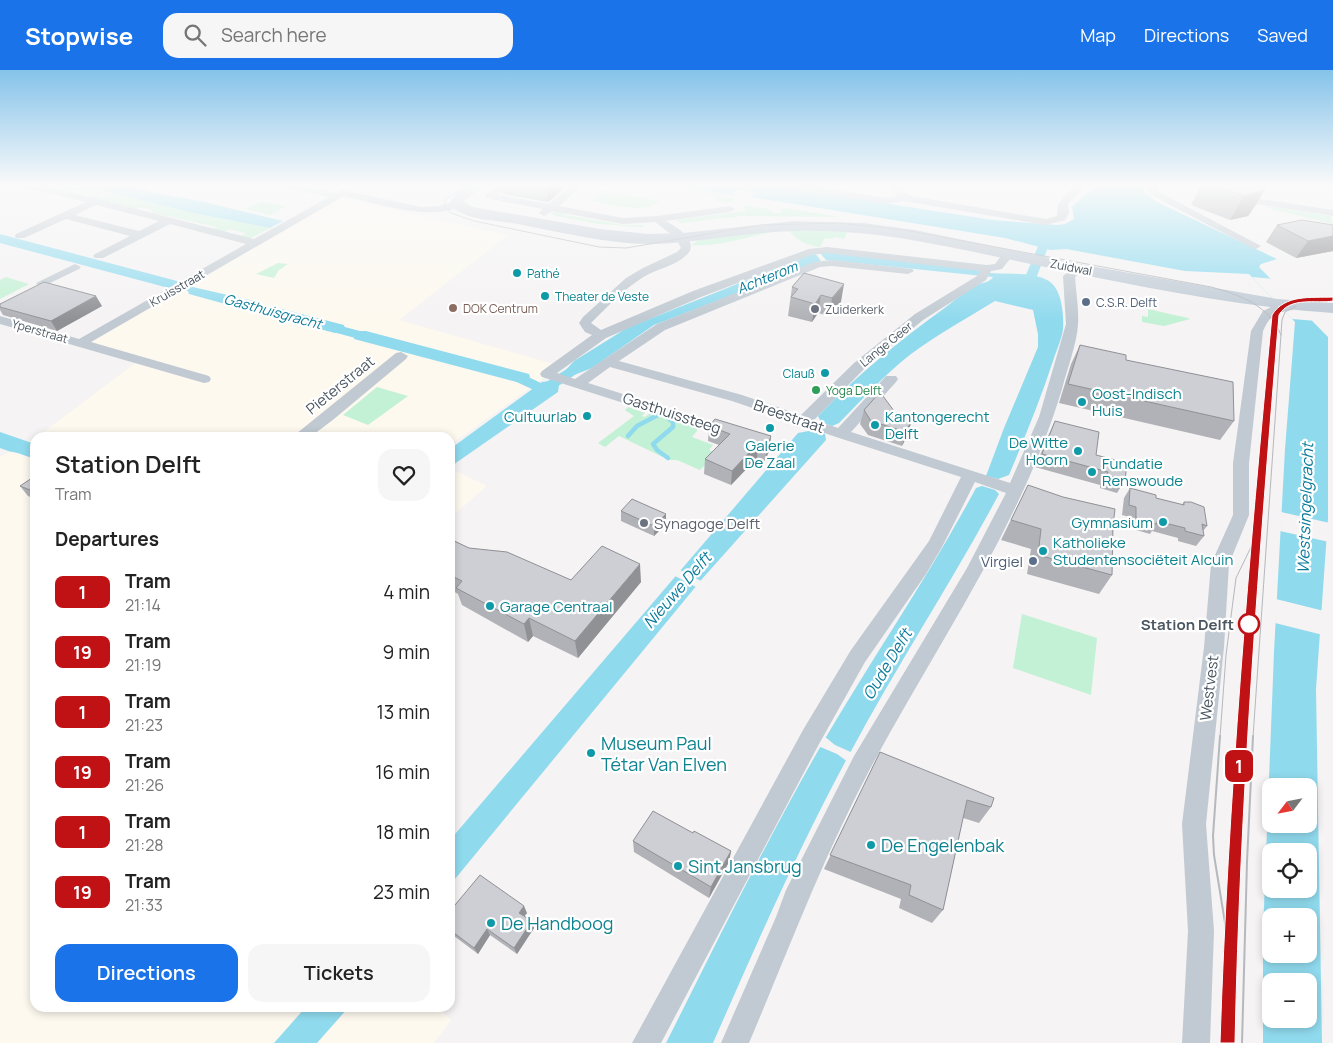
<!DOCTYPE html>
<meta charset="utf-8">
<style>
:root{--surface:#fff;--page:#f6f6f6;--text:#222;--muted:#767676;--accent:#1a73e8}
body{margin:0;font-family:Manrope,sans-serif;background:var(--page);color:var(--text);height:100vh;display:flex;flex-direction:column;font-size:19px;white-space:nowrap}
*{box-sizing:border-box;margin:0}
p{font-size:16px;color:var(--muted)}
.icon{flex:none;width:28px;height:28px;fill:none;stroke:currentColor;stroke-width:2;stroke-linecap:round;stroke-linejoin:round}
.map{position:relative;flex:1;overflow:hidden}
.details{position:absolute;left:30px;top:362px;width:425px;height:580px;display:flex;flex-direction:column;background:var(--surface);border-radius:15px;box-shadow:0 2px 8px #0003}
.details>*{flex:none}
.badge{padding:0 10px;border-radius:8px;font-size:18px;line-height:32px}
.needle{width:32px;rotate:238deg}
.fabs{position:absolute;left:1262px;top:708px;display:grid;gap:10px}
.fabs a{display:grid;place-items:center;width:55px;height:55px;border-radius:10px;background:var(--surface);box-shadow:0 2px 8px #0003;font-size:25px}
.map>.badge{position:absolute;translate:-50% -50%;box-shadow:0 0 0 2px #fff}
h2{padding:0 25px;font-size:19px;line-height:45px}
.round{display:grid;place-items:center;flex:none;width:52px;height:52px;border-radius:15px;background:var(--page)}
.overview{display:flex;align-items:center;justify-content:space-between;height:85px;padding:0 25px}
h1{font-size:24px;font-weight:600;line-height:38px}
.action{display:flex;gap:10px;margin-top:auto;padding:10px 25px}
.action a{flex:1;height:58px;border-radius:15px;background:var(--accent);color:#fff;font-size:20px;font-weight:600;line-height:58px;text-align:center}
.action a+a{background:var(--page);color:var(--text)}
ul{padding:0;list-style:none}
li{display:flex;align-items:center;gap:15px;height:60px;padding:0 25px}
li div{flex:1}
li b{display:block;font-size:19px}
li em{font-style:normal}
li .badge{min-width:55px;font-weight:700;text-align:center}
header{display:flex;align-items:center;gap:30px;box-sizing:border-box;height:70px;padding:0 25px;background:var(--accent);color:#fff}
header strong{font-size:24px}
nav{display:flex;gap:28px;margin-inline-start:auto;font-size:18px}
.search{width:350px;height:45px;background:var(--page);display:flex;align-items:center;gap:12px;box-sizing:border-box;padding:0 18px;border-radius:15px;color:var(--muted);font-size:19px}
.map>svg:first-child{display:block}
.commercial{fill:#fdf9ef}
.green{fill:#c3f1d5}
.water{fill:#90daee;fill-rule:evenodd}
.pier{fill:#f5f3f3}
.lines{fill:none;stroke-linecap:round;stroke-linejoin:round}
.stream{stroke:#90daee;stroke-width:4.5}
.canal{fill:#90daee;fill-rule:evenodd}
.minor{fill:#c1cad2;fill-rule:evenodd}
.secondary{fill:#c1cbd6;fill-rule:evenodd}
.tram-far1{stroke:#b5b8bd;stroke-width:1}
.tram{stroke:#b5b8bd;stroke-width:2}
.wall{fill:#b0b2b7}
.shaded-wall{fill:#909195}
.building{fill:#cdcfd5;stroke:#909195}
.line{fill:#c01115;stroke:#fff}
.culture-dot{fill:#0f9aa8;stroke:#fff;stroke-width:2}
.service-dot{fill:#5c6f8a;stroke:#fff;stroke-width:2}
.education-dot{fill:#8d6e63;stroke:#fff;stroke-width:2}
.worship-dot{fill:#6b7280;stroke:#fff;stroke-width:2}
.leisure-dot{fill:#2e9e5b;stroke:#fff;stroke-width:2}
.stop-dot{fill:#fff;stroke:#c01115;stroke-width:2.5}
.labels{text-anchor:middle;dominant-baseline:central;stroke-width:4.5;stroke-linejoin:round;paint-order:stroke}
.far-street-label{font-size:12px;fill:#4a5661;stroke:#fff}
.far-culture-label{font-size:12px;fill:#0d838f;stroke:#fff;text-anchor:start}
.far-service-label{font-size:12px;fill:#4e5e75;stroke:#fff;text-anchor:start}
.far-education-label{font-size:12px;fill:#785e54;stroke:#fff;text-anchor:start}
.far-worship-label{font-size:12px;fill:#5b616d;stroke:#fff;text-anchor:start}
.far-leisure-label{font-size:12px;fill:#27864d;stroke:#fff;text-anchor:start}
.far-water-label{font-size:14px;font-style:italic;fill:#0c7c9b;stroke:#fff}
.street-label{font-size:15px;fill:#4a5661;stroke:#fff}
.culture-label{font-size:15px;fill:#0d838f;stroke:#fff;text-anchor:start}
.worship-label{font-size:15px;fill:#5b616d;stroke:#fff;text-anchor:start}
.service-label{font-size:15px;fill:#4e5e75;stroke:#fff;text-anchor:end}
.stop-label{font-size:15px;font-weight:bold;fill:#4a5661;stroke:#fff;text-anchor:end}
.water-label{font-size:16px;font-style:italic;fill:#0c7c9b;stroke:#fff}
.near-culture-label{font-size:18px;fill:#0d838f;stroke:#fff;text-anchor:start}
</style>
<header>
<strong>Stopwise</strong>
<div class="search"><svg class="icon" aria-label="search" viewBox="0 0 24 24"><circle cx="10" cy="10" r="6"/><path d="M15 15l6 6"/></svg>Search here</div>
<nav><a>Map</a><a>Directions</a><a>Saved</a></nav>
</header>
<div class="map">
<svg width="1333" height="973" viewBox="0 0 1333 973">
<rect width="100%" height="100%" fill="#f5f3f3"/>
<!-- commercial -->
<g class="commercial">
<polygon points="339,128 508,165 399,250 561,296 450,375 450,368 35,368 35,938 437,938 451,950 434,973 0,973 0,387 41,364 142,288 89,273"/>
<polygon points="450,398 487,416 450,448"/>
</g>
<!-- green -->
<g class="green">
<polygon points="19,114 76,114 193,143 270,158 249,169 240,167 246,163 229,159 222,163 212,160 217,157 150,142 152,140 141,137 135,140 87,128 92,125 73,120 67,123"/>
<path d="M648,114H665L737,126H720L735,129C731,132 729,133 724,133C718,132 715,128 711,126C697,119 664,117 648,114Z"/>
<path d="M603,120L660,131C646,145 609,134 591,131Z"/>
<polygon points="262,131 285,136 285,137 270,145 246,139"/>
<polygon points="743,135 768,139 773,143 782,143 780,139 784,138 840,147 742,146 681,153 676,150 746,141"/>
<polygon points="1267,136 1330,146 1333,154 1267,138"/>
<polygon points="554,141 567,142 565,145 624,155 643,155 643,157 598,154 556,146 552,144"/>
<path d="M772,160L848,161L844,169L834,167L832,169L825,168L820,177C809,176 794,170 789,160C756,162 724,178 691,175L699,170Z"/>
<polygon points="278,193 288,194 279,200 274,208 256,204"/>
<polygon points="6,207 29,214 0,229 0,210"/>
<polygon points="1148,239 1188,248 1190,249 1164,256 1142,252 1142,246 1148,247"/>
<polygon points="377,317 408,326 368,355 343,345"/>
<polygon points="628,337 645,343 642,346 645,347 654,340 701,356 692,367 713,375 709,380 717,383 700,400 677,390 669,390 619,366 605,377 598,373 634,346 625,340"/>
<polygon points="1022,544 1097,568 1091,625 1013,598"/>
</g>
<!-- water -->
<g class="water">
<polygon points="76,114 123,114 154,123 200,131 283,151 270,158 193,143"/>
<path d="M665,114H760L993,150L1057,155L1065,154L1074,149L1072,137L1097,114H1143L1144,122L1157,132L1277,189L1261,194L1259,197L1328,267V448L1316,619L1322,973H1263V862L1274,582L1285,379L1295,252L1249,204L1185,201L1066,179L1051,180L1005,168L751,127L754,123L738,120L733,123L737,125L727,124ZM1271,716H1309V754H1271ZM1271,781H1309V819H1271ZM1271,846H1309V884H1271ZM1271,911H1309V949H1271Z"/>
<polygon points="0,164 177,211 177,213 184,215 241,228 239,230 242,231 246,229 260,233 260,235 248,240 234,236 236,235 232,233 229,235 189,224 188,221 165,217 0,173"/>
<path d="M825,182L973,198C992,209 1024,198 1047,210C1062,217 1064,245 1063,259C1062,268 1057,279 1054,288C1041,328 1025,367 1009,405L998,409L986,406L1004,358L1038,277V264L1033,240L995,231C967,248 938,264 911,284C885,304 862,330 839,353L832,356L821,352L818,346C857,305 900,270 946,237C956,229 966,221 977,215C983,212 989,213 993,207L826,190L820,183Z"/>
<polygon points="815,183 821,191 654,255 592,298 574,305 565,301 574,291 627,258"/>
<polygon points="273,238 278,238 344,255 345,258 335,263 267,245 266,243"/>
<polygon points="360,261 366,261 529,304 530,307 521,312 517,312 354,269 354,266"/>
<polygon points="550,311 559,315 558,322 450,397 450,379 542,312"/>
<polygon points="814,360 825,364 826,370 702,509 450,815 450,770 798,363"/>
<path d="M0,362L32,373L31,377C19,385 13,383 0,378Z"/>
<path d="M982,416L995,420L999,424C952,512 897,595 850,683C799,777 756,875 713,973H666C718,870 768,767 826,667C875,584 930,504 976,418Z"/>
<polygon points="305,938 348,938 317,973 274,973"/>
</g>
<!-- pier -->
<g class="pier">
<polygon points="1252,207 1274,209 1317,251 1292,249"/>
<polygon points="1281,442 1330,453 1329,472 1280,461"/>
<polygon points="678,499 703,512 698,518 673,505"/>
<polygon points="1276,529 1324,541 1323,565 1275,553"/>
<polygon points="824,666 835,675 853,683 848,692 837,684 818,676"/>
</g>
<g class="lines">
<!-- stream -->
<g class="stream">
<polyline points="668,348 673,352 673,357 653,374 657,380 668,388"/>
<polyline points="628,366 637,356 658,345"/>
</g>
<!-- canal -->
<g class="canal">
<polygon points="1047,164 1052,167 1032,219 1026,223 1022,222 1020,219 1042,167"/>
<polygon points="234,228 295,244 297,247 291,251 230,235 228,232 230,229"/>
<polygon points="318,250 383,267 384,270 378,274 314,257 312,254 314,251"/>
<polygon points="589,285 596,289 594,292 539,329 529,329 527,326 534,320 510,309 497,306 495,303 502,299 520,303 543,314"/>
<polygon points="0,367 35,379 35,389 0,377"/>
</g>
<!-- minor -->
<g class="minor">
<polygon points="0,114 6,114 3,118 0,119"/>
<path d="M9,114H31L51,117L254,169L329,127L279,117L274,114H292L336,123L343,120L421,137L439,136L456,131L461,134C439,154 371,132 344,126L91,272L209,306L211,309L209,312L204,313L0,254V246L79,269L246,174L170,154L103,188H95L93,186L95,184L130,166L66,149L24,168H16L15,166L16,164L86,132L51,123L14,117ZM96,135L159,151L139,161L75,145Z"/>
<path d="M502,114H513L498,125L549,134L573,114H584L559,136L623,148L657,146L730,136L735,139L730,142L666,151C676,157 695,167 690,181C679,196 657,198 642,208C623,220 607,237 591,253L601,260L693,221L809,179L827,177L987,195L995,194L1004,182H1012L1014,184L1002,199L991,201L986,210L923,250L864,299L814,350L838,358L886,306H896L898,309L896,312L851,362L1010,413L1039,347L1066,254L1063,206L1075,197H1083L1085,199L1075,207C1076,222 1079,239 1078,254C1077,274 1067,299 1062,319C1021,456 937,574 870,699C823,787 788,881 749,973H721L776,847L786,820L854,686L967,498L1006,423L975,412L942,477L926,504L865,592L819,674L661,973H632L803,660L851,580L929,471L961,407L836,367L732,331L610,297L588,313L737,360L739,363L737,366H727L542,307L540,304L542,301L592,265L585,262L579,253L583,247L626,208L643,198L677,182L681,178L676,168L655,152L623,154L553,141L544,146L539,143L543,139L486,128V124ZM827,183L980,201L977,206L915,244L854,293L801,345L742,325L619,291L665,260L820,197L832,196L908,204L914,201L912,199L832,190L814,192L657,254L575,309L557,303L606,268L701,227L811,185Z"/>
<polygon points="778,114 800,114 886,128 897,126 893,119 893,114 903,114 903,121 911,126 1046,149 1057,146 1058,134 1076,114 1086,114 1068,134 1069,143 1065,150 1046,155 904,131 886,134 783,117"/>
<polygon points="1147,114 1157,114 1158,121 1161,123 1261,176 1256,179 1252,178 1155,127 1148,122"/>
<polygon points="1235,125 1333,140 1333,146 1231,130 1231,126"/>
<polygon points="75,194 81,197 79,199 46,215 38,215 36,213"/>
<path d="M1298,231L1304,235L1302,238C1282,243 1272,239 1263,261L1249,393V445L1229,494L1224,577L1206,754L1214,861L1210,973H1182L1188,861L1182,754L1204,577L1211,494L1233,445V393L1251,261L1263,241L1273,236Z"/>
<polygon points="401,282 408,286 406,289 334,349 309,368 291,368 396,283"/>
</g>
<!-- secondary -->
<path class="secondary" d="M471,114H489L465,130L464,132L473,137L600,159L648,164L683,163L794,151L864,153L915,160L1079,194L1277,229L1333,233V243C1230,236 1127,214 1026,193C950,177 873,158 794,161C746,162 699,173 651,174C605,174 557,161 512,153C494,150 462,150 449,134L458,121Z"/>
<!-- tram-far1 -->
<g class="tram-far1">
<path d="M470,114L446,129L444,135L451,143L474,151L599,177L626,178L761,155L839,153L904,160L1211,217C1240,225 1269,235 1281,265"/>
<polyline points="1220,667 1226,585 1236,508 1254,471"/>
<path d="M1241,667L1259,427L1276,245C1288,225 1313,229 1333,229"/>
<polyline points="1253,667 1282,250 1285,242 1296,236"/>
</g>
<!-- tram -->
<g class="tram">
<polyline points="1220,666 1213,766 1214,785 1226,859"/>
<polyline points="1227,973 1241,666"/>
<polyline points="1242,973 1247,792 1253,666"/>
</g>
</g>
<!-- wall -->
<g class="wall">
<polygon points="501,114 562,114 562,120 548,132 503,124"/>
<polygon points="1202,114 1268,114 1255,136 1248,146 1230,150 1191,135"/>
<polygon points="1277,155 1333,155 1333,181 1296,188 1266,172"/>
<polygon points="804,203 841,232 829,246 818,243 812,252 788,246 792,217"/>
<polygon points="0,234 102,236 57,261 3,245 0,240"/>
<polygon points="1080,275 1234,351 1220,370 1059,333 1071,294"/>
<polygon points="864,340 897,345 912,349 908,364 902,376 868,365 860,354"/>
<polygon points="1055,351 1125,410 1117,423 1100,418 1100,415 1035,397 1049,364"/>
<polygon points="709,356 771,366 769,381 765,391 757,388 731,415 704,404 705,389 719,375 708,371"/>
<polygon points="35,406 35,429 28,426 20,416"/>
<polygon points="1028,415 1113,455 1112,505 1099,524 1027,504 1031,479 1001,470"/>
<polygon points="1130,418 1156,428 1182,435 1184,432 1207,456 1203,461 1204,466 1196,476 1178,471 1178,468 1152,461 1150,464 1129,458 1130,447 1122,445 1124,428"/>
<polygon points="621,441 666,444 666,454 654,466 621,451"/>
<polygon points="450,469 469,478 571,510 641,512 578,588 533,566 528,572 462,535 458,524 450,519"/>
<polygon points="880,682 991,737 979,753 963,748 943,840 932,853 899,838 901,829 824,799"/>
<polygon points="693,763 731,781 729,792 709,828 634,782 633,771"/>
<polygon points="450,841 527,843 524,846 534,858 517,884 490,865 478,884 450,863"/>
</g>
<!-- shaded-wall -->
<g class="shaded-wall">
<polygon points="546,114 562,114 562,120 548,132"/>
<polygon points="1268,114 1255,136 1248,146 1230,150 1244,126"/>
<polygon points="1333,166 1333,181 1296,188 1308,171"/>
<polygon points="844,214 841,232 829,246 832,228"/>
<polygon points="821,225 818,243 812,252 815,234"/>
<polygon points="96,226 102,236 57,261 51,251"/>
<polygon points="912,349 908,364 902,376 906,362"/>
<polygon points="771,366 769,381 765,391 767,376"/>
<polygon points="758,373 757,388 731,415 732,401"/>
<polygon points="666,444 666,454 654,466 654,456"/>
<polygon points="640,494 641,512 578,588 575,571"/>
<polygon points="529,548 533,566 528,572 524,554"/>
<polygon points="731,781 729,792 709,828 711,817"/>
<polygon points="524,836 527,843 522,849 519,843"/>
<polygon points="532,851 534,858 517,884 514,878"/>
<polygon points="487,859 490,865 478,884 474,878"/>
</g>
<!-- building -->
<g class="building">
<polygon points="1211,114 1268,114 1262,121 1244,126"/>
<polygon points="1302,150 1333,155 1333,166 1308,171 1277,155"/>
<polygon points="804,203 844,214 832,228 821,225 815,234 791,227 798,219 792,217"/>
<polygon points="44,212 96,226 51,251 0,237 0,234"/>
<polygon points="1080,275 1126,285 1126,290 1233,312 1234,351 1068,314"/>
<polygon points="880,322 897,345 912,349 906,362 871,351 864,340"/>
<polygon points="715,349 771,366 767,376 758,373 732,401 705,389 730,364 709,356"/>
<polygon points="1055,351 1099,362 1096,385 1127,393 1125,410 1107,405 1108,402 1042,384"/>
<polygon points="35,406 35,422 20,416"/>
<polygon points="1028,415 1063,427 1115,439 1113,455 1112,505 1038,485 1041,459 1011,450"/>
<polygon points="1130,418 1156,425 1156,428 1184,435 1184,432 1191,432 1204,437 1207,456 1202,454 1204,466 1185,461 1185,458 1157,451 1157,454 1136,448 1136,437 1129,435"/>
<polygon points="632,429 666,444 654,456 621,441"/>
<polygon points="450,469 469,478 507,482 571,510 602,476 640,494 575,571 529,548 524,554 456,518 462,511 450,505"/>
<polygon points="880,682 994,728 991,737 967,730 943,840 909,825 911,815 830,785"/>
<polygon points="653,741 693,763 694,761 731,781 711,817 633,771"/>
<polygon points="480,805 524,836 519,843 532,851 514,878 487,859 474,878 450,860 450,841"/>
</g>
<!-- sky -->
<linearGradient id="sky" x2="0" y2="1"><stop stop-color="#85c3ea"/><stop offset="0.46" stop-color="#fafafa"/><stop offset="1" stop-color="#fafafa" stop-opacity="0"/></linearGradient>
<rect width="1333" height="250" fill="url(#sky)"/>
<!-- line -->
<path class="line" d="M1333,227V231C1317,234 1290,226 1279,245C1259,487 1240,729 1235,973H1220C1228,729 1249,487 1272,245C1285,224 1311,228 1333,227Z"/>
<!-- markers -->
<g class="culture-dot">
<circle cx="517" cy="203" r="5"/>
<circle cx="545" cy="226" r="5"/>
<circle cx="825" cy="303" r="5"/>
<circle cx="1082" cy="332" r="5"/>
<circle cx="587" cy="346" r="5"/>
<circle cx="875" cy="355" r="5"/>
<circle cx="770" cy="358" r="5"/>
<circle cx="1078" cy="381" r="5"/>
<circle cx="1092" cy="402" r="5"/>
<circle cx="1163" cy="452" r="5"/>
<circle cx="1043" cy="481" r="5"/>
<circle cx="490" cy="536" r="5"/>
<circle cx="591" cy="683" r="5"/>
<circle cx="871" cy="775" r="5"/>
<circle cx="678" cy="796" r="5"/>
<circle cx="491" cy="853" r="5"/>
</g>
<g class="service-dot">
<circle cx="1086" cy="232" r="5"/>
<circle cx="1033" cy="491" r="5"/>
</g>
<circle class="education-dot" cx="453" cy="238" r="5"/>
<g class="worship-dot">
<circle cx="815" cy="239" r="5"/>
<circle cx="644" cy="453" r="5"/>
</g>
<circle class="leisure-dot" cx="816" cy="320" r="5"/>
<circle class="stop-dot" cx="1249" cy="554" r="10"/>
<g class="labels">
<!-- far-street labels -->
<g class="far-street-label">
<text transform="translate(1071 197) rotate(11)">Zuidwal</text>
<text transform="translate(177 218) rotate(-30)">Kruisstraat</text>
<text transform="translate(40 261) rotate(16)">Yperstraat</text>
<text transform="translate(886 274) rotate(-39)">Lange Geer</text>
</g>
<!-- far-culture labels -->
<g class="far-culture-label">
<text x="527" y="203">Pathé</text>
<text x="555" y="226">Theater de Veste</text>
<text x="815" y="303" text-anchor="end">Clauß</text>
</g>
<!-- far-service labels -->
<g class="far-service-label">
<text x="1096" y="232">C.S.R. Delft</text>
</g>
<!-- far-education labels -->
<g class="far-education-label">
<text x="463" y="238">DOK Centrum</text>
</g>
<!-- far-worship labels -->
<g class="far-worship-label">
<text x="825" y="239">Zuiderkerk</text>
</g>
<!-- far-leisure labels -->
<g class="far-leisure-label">
<text x="826" y="320">Yoga Delft</text>
</g>
<!-- far-water labels -->
<g class="far-water-label">
<text transform="translate(767 207) rotate(-22)">Achterom</text>
<text transform="translate(273 241) rotate(15)">Gasthuisgracht</text>
</g>
<!-- street labels -->
<g class="street-label">
<text transform="translate(340 315) rotate(-39)">Pieterstraat</text>
<text transform="translate(672 343) rotate(18)">Gasthuissteeg</text>
<text transform="translate(789 346) rotate(19)">Breestraat</text>
<text transform="translate(1209 618) rotate(-83)">Westvest</text>
</g>
<!-- culture labels -->
<g class="culture-label">
<text x="1092" y="323">Oost-Indisch<tspan x="1092" dy="17">Huis</tspan></text>
<text x="577" y="346" text-anchor="end">Cultuurlab</text>
<text x="885" y="346">Kantongerecht<tspan x="885" dy="17">Delft</tspan></text>
<text x="1068" y="372" text-anchor="end">De Witte<tspan x="1068" dy="17">Hoorn</tspan></text>
<text x="770" y="375" text-anchor="middle">Galerie<tspan x="770" dy="17">De Zaal</tspan></text>
<text x="1102" y="393">Fundatie<tspan x="1102" dy="17">Renswoude</tspan></text>
<text x="1153" y="452" text-anchor="end">Gymnasium</text>
<text x="1053" y="472">Katholieke<tspan x="1053" dy="17">Studentensociëteit Alcuin</tspan></text>
<text x="500" y="536">Garage Centraal</text>
</g>
<!-- worship labels -->
<g class="worship-label">
<text x="654" y="453">Synagoge Delft</text>
</g>
<!-- service labels -->
<g class="service-label">
<text x="1023" y="491">Virgiel</text>
</g>
<!-- stop labels -->
<g class="stop-label">
<text x="1234" y="554">Station Delft</text>
</g>
<!-- water labels -->
<g class="water-label">
<text transform="translate(1305 438) rotate(-88)">Westsingelgracht</text>
<text transform="translate(677 520) rotate(-49)">Nieuwe Delft</text>
<text transform="translate(887 594) rotate(-59)">Oude Delft</text>
</g>
<!-- near-culture labels -->
<g class="near-culture-label">
<text x="601" y="673">Museum Paul<tspan x="601" dy="21">Tétar Van Elven</tspan></text>
<text x="881" y="775">De Engelenbak</text>
<text x="688" y="796">Sint Jansbrug</text>
<text x="501" y="853">De Handboog</text>
</g>
</g>
</svg>
<div class="fabs">
<a><svg class="needle" viewBox="-14 -14 28 28"><path d="M0-13l5 13h-10z" fill="#e53935"/><path d="M0 13l5-13h-10z" fill="#767676"/></svg></a>
<a><svg class="icon" aria-label="locate" viewBox="0 0 24 24"><circle cx="12" cy="12" r="6"/><path d="M12 2v4M12 18v4M2 12h4M18 12h4"/></svg></a>
<a>+</a>
<a>−</a>
</div>
<b class="badge" style="left:1239px;top:696px;background:#c01115;color:#fff">1</b>
<section class="details">
<div class="overview"><div><h1>Station Delft</h1><p>Tram</p></div><a class="round"><svg class="icon" aria-label="heart" viewBox="0 0 24 24"><path d="M12 20l-8-8c-3-5 5-10 8-4 3-6 11-1 8 4z"/></svg></a></div>
<h2>Departures</h2>
<ul>
<li><span class="badge" style="background:#c01115;color:#fff">1</span><div><b>Tram</b><p>21:14</p></div><em>4 min</em></li>
<li><span class="badge" style="background:#c01115;color:#fff">19</span><div><b>Tram</b><p>21:19</p></div><em>9 min</em></li>
<li><span class="badge" style="background:#c01115;color:#fff">1</span><div><b>Tram</b><p>21:23</p></div><em>13 min</em></li>
<li><span class="badge" style="background:#c01115;color:#fff">19</span><div><b>Tram</b><p>21:26</p></div><em>16 min</em></li>
<li><span class="badge" style="background:#c01115;color:#fff">1</span><div><b>Tram</b><p>21:28</p></div><em>18 min</em></li>
<li><span class="badge" style="background:#c01115;color:#fff">19</span><div><b>Tram</b><p>21:33</p></div><em>23 min</em></li>
</ul>
<div class="action"><a>Directions</a><a>Tickets</a></div>
</section>
</div>
